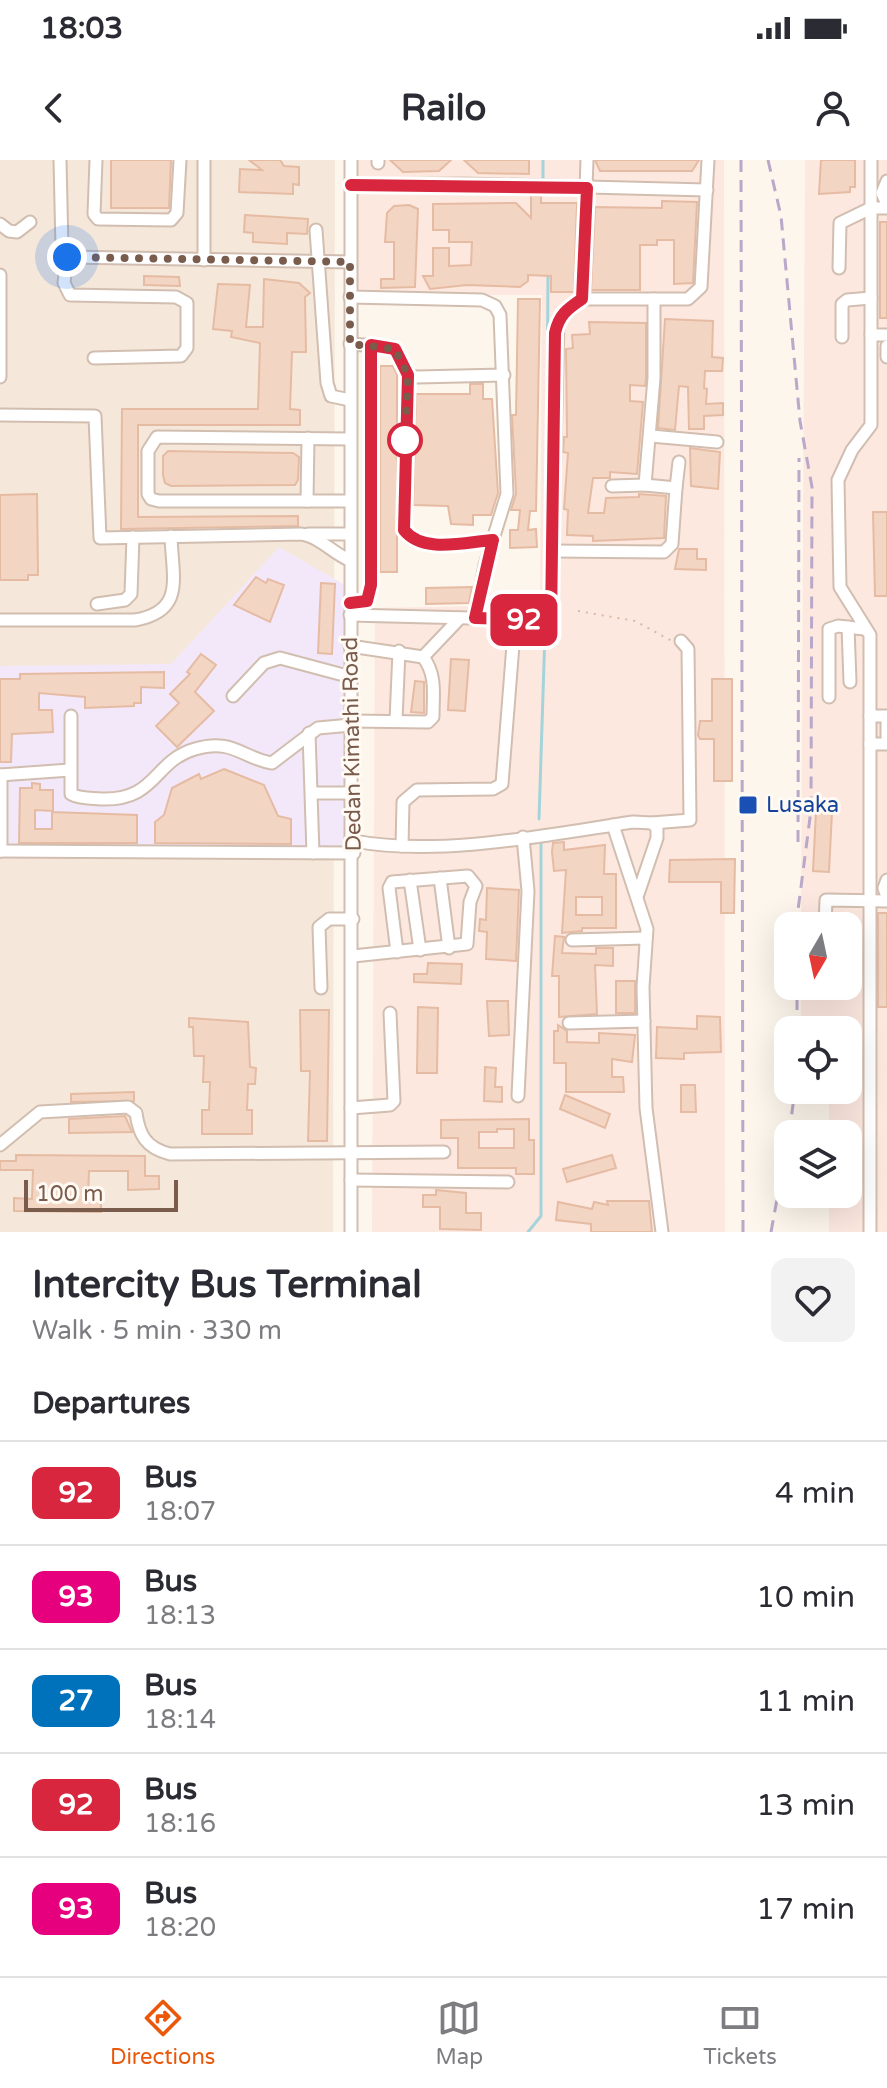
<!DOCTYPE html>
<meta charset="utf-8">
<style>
:root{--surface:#fff;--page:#f2f2f3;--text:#2b2b33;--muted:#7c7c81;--line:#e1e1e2;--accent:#ea580c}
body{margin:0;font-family:"Varela Round",sans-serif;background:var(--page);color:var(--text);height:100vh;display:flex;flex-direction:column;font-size:30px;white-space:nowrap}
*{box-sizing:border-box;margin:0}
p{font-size:26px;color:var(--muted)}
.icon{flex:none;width:44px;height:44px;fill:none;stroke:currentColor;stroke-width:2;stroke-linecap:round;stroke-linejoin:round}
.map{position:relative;height:1072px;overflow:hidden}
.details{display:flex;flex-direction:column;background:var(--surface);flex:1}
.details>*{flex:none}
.badge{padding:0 16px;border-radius:12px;font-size:28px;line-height:52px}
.needle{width:52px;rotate:189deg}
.tools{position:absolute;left:774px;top:752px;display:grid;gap:16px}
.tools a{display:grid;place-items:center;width:88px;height:88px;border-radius:16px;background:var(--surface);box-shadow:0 8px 32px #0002;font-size:40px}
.scale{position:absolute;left:24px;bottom:20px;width:154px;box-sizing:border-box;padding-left:8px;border:4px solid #7a5c4d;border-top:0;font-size:22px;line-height:28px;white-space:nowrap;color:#7a5c4d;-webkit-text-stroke:6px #fffaf3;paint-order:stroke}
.you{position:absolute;width:40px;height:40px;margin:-20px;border:6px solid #fff;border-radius:50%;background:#1a73e8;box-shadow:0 0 0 12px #1a73e833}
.map>.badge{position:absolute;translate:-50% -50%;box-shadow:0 0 0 4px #fff}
h2{padding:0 32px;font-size:30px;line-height:72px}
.round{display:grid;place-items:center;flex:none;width:84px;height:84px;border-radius:16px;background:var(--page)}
.head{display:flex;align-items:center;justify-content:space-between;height:136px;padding:0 32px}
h1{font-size:38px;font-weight:700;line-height:60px}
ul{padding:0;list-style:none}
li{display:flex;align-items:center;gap:24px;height:104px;padding:0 32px;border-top:2px solid var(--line)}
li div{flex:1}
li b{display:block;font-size:30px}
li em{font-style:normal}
li .badge{min-width:88px;font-weight:700;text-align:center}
.status{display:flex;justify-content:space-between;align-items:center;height:56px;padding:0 40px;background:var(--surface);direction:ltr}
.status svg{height:22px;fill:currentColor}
header{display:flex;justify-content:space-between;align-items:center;height:104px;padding:0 32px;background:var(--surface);font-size:36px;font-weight:700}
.tab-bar{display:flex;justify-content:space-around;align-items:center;height:112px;border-top:2px solid var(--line);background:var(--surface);font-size:22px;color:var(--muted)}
.tab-bar a{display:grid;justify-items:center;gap:4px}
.tab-bar .on{color:var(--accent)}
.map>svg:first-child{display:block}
.residential{fill:#f5e8da}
.commercial{fill:#fde8e0}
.education{fill:#f3e8fa}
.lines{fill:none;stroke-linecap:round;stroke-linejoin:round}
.stream{stroke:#a5d3da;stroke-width:3}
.building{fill:#f3d5c3;stroke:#e6bba3;stroke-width:2;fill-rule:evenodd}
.minor-casing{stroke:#d1beb0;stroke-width:15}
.path{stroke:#d9b8a5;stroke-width:2;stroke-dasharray:2 6;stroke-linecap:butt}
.minor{stroke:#fff;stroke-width:11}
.rail{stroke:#b9a8c9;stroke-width:3;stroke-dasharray:12 8;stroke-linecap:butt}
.line-casing{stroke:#fff;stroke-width:18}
.line{stroke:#d7263d;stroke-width:12}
.walk{stroke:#7a5c4d;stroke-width:8;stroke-dasharray:0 14.4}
.stop-dot{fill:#fff;stroke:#d7263d;stroke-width:4}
.transit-dot{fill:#1a4fb4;stroke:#fffaf3;stroke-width:3}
.labels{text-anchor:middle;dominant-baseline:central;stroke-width:6;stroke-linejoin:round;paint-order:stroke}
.street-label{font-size:22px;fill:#7a5c4d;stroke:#fffaf3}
.transit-label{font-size:22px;fill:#164399;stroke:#fffaf3;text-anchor:start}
</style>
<div class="status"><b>18:03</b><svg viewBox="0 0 49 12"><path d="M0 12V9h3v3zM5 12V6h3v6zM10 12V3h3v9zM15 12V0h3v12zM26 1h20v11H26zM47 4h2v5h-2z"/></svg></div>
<header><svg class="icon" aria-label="back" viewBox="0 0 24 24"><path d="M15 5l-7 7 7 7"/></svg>Railo<svg class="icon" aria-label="person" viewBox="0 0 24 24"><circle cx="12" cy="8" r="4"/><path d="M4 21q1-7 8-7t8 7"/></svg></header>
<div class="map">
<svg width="887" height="1072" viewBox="0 0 887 1072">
<rect width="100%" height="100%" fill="#fdf6ec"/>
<!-- residential -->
<polygon class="residential" points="0,0 335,0 333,1072 0,1072"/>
<!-- commercial -->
<g class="commercial">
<polygon points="346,0 724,0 725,1072 372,1072 375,448 540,445 542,135 349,135"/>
<polygon points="805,0 887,0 887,1072 829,1072 829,1034 848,1034 848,974 829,974 829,945 809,930 848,930 848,870 801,870 801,826 848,826 848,766 801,766"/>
</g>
<!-- education -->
<polygon class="education" points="279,387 345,425 345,689 0,698 0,506 171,504"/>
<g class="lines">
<!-- stream -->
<g class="stream">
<polyline points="543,21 543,0"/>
<polyline points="546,443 548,112"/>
<polyline points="539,659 545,472"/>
<polyline points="528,1072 541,1056 541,682"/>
</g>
</g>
<!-- building -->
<g class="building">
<polygon points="111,0 171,0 169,48 111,48"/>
<polygon points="249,0 280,0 284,6 299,7 299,25 293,24 293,34 239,32 240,9 262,10"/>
<polygon points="390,0 451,0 439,11 403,12"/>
<polygon points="464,0 529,0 529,14 478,13"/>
<polygon points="595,0 699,0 692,11 600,11"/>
<polygon points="821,0 855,0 855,27 850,27 850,32 819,34"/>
<polygon points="531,35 541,36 541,43 577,43 574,132 551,132 551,116 528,115 528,121 520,127 467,125 430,129 423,116 433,116 433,88 449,88 449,106 471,105 472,82 449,82 449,70 433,70 433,44 516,43 531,58"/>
<polygon points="662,41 697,42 693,123 674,124 674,80 657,80 657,85 640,85 640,130 591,130 595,47 662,48"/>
<polygon points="409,45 418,49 415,127 381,128 381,119 394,119 394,82 385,82 387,53 394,46"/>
<polygon points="245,55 308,59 307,74 287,73 287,84 253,82 253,73 244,72"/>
<rect x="880" y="62" width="7" height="96"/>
<polygon points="144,116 179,117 180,126 144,125"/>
<polygon points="264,119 299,123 310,133 305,137 306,192 292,192 290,249 300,250 300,265 138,265 138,357 298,356 298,366 121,369 122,249 258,249 260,183 231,177 232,171 213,169 218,124 250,125 246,167 263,167"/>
<polygon points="518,139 540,139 536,351 530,351 528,370 536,369 537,387 510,388 510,370 518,370 520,350 511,350 516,334 512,255 516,255"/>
<polygon points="665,159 713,161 712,197 723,198 722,211 705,211 704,228 707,229 706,244 723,243 723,255 704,256 704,269 689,269 688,227 679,226 675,270 658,268"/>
<polygon points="589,162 646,163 646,218 645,226 630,225 630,241 643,242 637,314 610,312 610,318 593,318 588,353 604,353 606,338 639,337 639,334 666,336 664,378 593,381 593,376 567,375 568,350 564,349 568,293 563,292 564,277 567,277 566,189 573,188 572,175 590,174"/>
<polygon points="380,206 393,206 397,214 397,412 380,412"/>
<polygon points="470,224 483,224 483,239 492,239 498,333 491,355 473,355 473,365 451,364 448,346 413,345 416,234 470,234"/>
<polygon points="690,288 720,292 718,329 691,326"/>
<polygon points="168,291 293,293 299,297 298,320 295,325 171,326 165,323 163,315 163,296"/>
<polygon points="37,334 38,415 28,415 28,420 0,420 0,335"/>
<polygon points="873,352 887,352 887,436 875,436"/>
<polygon points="679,389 697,389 697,399 706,399 706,410 675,409"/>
<polygon points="256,417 266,423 268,419 284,425 270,462 234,445"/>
<polygon points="321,423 335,424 332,494 318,493"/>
<polygon points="472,427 469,443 426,444 426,428"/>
<polygon points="201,494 216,505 195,532 214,551 177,587 156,566 179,543 170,534 190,514 187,512"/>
<polygon points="451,499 469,500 465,551 448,550"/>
<polygon points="164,512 164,528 141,527 141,543 134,543 134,546 85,548 85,537 39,533 39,550 52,550 53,572 12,574 11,602 0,602 0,519 20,519 20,514"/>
<polygon points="712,519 732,519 732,621 714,621 714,579 700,579 698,575 700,561 712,561"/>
<polygon points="415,521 424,522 424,553 411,552"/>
<polygon points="224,609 264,625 278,656 291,659 291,684 155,683 155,662 164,655 172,628 199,614 201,619"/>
<polygon points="32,623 40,624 40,630 53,630 53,651 35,650 35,669 52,669 52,652 137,655 137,683 19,683 20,628 32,628"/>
<polygon points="816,651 832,652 829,712 813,711"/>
<path d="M564,682V690L605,685L604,714H616V768H582V771L562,773L566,710L554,711L552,692L553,683ZM576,737H602V755H576Z"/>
<polygon points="735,699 734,753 721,753 721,722 669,722 670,700"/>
<polygon points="487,728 519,730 516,801 486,799 487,772 479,771 480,759 486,760"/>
<rect x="878" y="753" width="9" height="94"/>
<polygon points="555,776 564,777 562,793 596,794 596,788 613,788 613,806 595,805 597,854 559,857 559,816 552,816"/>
<polygon points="428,803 462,804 461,824 414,822 414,814 427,814"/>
<rect x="616" y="821" width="19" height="32"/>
<polygon points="487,841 508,841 509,875 489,876"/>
<polygon points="418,847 438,848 437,913 417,913"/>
<polygon points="300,850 329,850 327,981 308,981 310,911 301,911"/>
<polygon points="697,856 720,857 721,892 684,893 684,899 656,898 657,867 697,869"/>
<polygon points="189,858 248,862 250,907 256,908 255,924 248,924 247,950 252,950 252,974 202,974 202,950 209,950 210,922 203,922 204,896 194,896 193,867 189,867"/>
<polygon points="558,865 567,871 567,882 599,883 599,873 635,875 632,902 612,899 612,917 623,917 624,932 566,932 566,903 554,903 554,871 558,871"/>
<polygon points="485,907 496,908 495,927 502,927 502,942 484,941"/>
<polygon points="681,925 695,925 696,952 681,952"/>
<polygon points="134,932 134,941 71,942 71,934"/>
<polygon points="565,935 610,954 605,968 560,949"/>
<polygon points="125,956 132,972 69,973 69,959"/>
<path d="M529,959V980H534V1014H516V1008H458V978H441V960ZM497,969H514V988H479V972H497Z"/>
<polygon points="16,995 145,996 145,1016 159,1016 159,1029 128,1030 128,1011 89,1011 88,1039 101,1040 101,1052 14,1051 14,1038 32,1039 33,1010 0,1010 0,1001 16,1001"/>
<polygon points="612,995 616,1008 567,1022 563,1009"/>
<polygon points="436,1030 466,1033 466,1053 481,1053 481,1070 440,1069 440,1047 423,1047 423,1035 436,1035"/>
<polygon points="607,1041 649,1041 652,1072 591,1072 591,1064 556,1060 558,1042 592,1049 594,1042 608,1045"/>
</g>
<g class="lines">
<defs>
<g id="minor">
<polyline points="60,0 62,88 67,97 350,102"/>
<polyline points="96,0 94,54 98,59 171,60 177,53 180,0"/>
<polyline points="204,0 204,100"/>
<polyline points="351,0 351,1072"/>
<polyline points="378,0 378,3"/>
<polyline points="887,21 882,33 887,44"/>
<polyline points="351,25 463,24 707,30"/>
<polyline points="0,64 9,71 17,72 30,62"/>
<polyline points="316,70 327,223 331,236 350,240"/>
<polyline points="67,97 64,123 70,135 176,137 187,143 187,188 181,196 94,198"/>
<polyline points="839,108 840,63 871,48 887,48"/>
<polyline points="0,115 0,217"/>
<polyline points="350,137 482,140 495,146 500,155 507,334 485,405 475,458"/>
<polyline points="582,139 587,0"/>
<polyline points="871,175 887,175"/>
<polyline points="842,177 842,144 847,140 871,138"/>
<polyline points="350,184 392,187 408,215 417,217 504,215"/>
<polyline points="887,186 887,197"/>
<path d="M408,215L404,370C423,394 465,382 493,380"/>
<path d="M0,255L95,256L100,378L301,374C318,376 333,393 349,400"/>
<polyline points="651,276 717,282"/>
<polyline points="612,326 645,325"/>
<polyline points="676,328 679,302"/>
<polyline points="307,341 308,278"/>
<polyline points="350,341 159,341 151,339 148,334 148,291 157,277 350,279"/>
<polyline points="308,374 349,374"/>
<polyline points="552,391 664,392 672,384 676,328 645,325 654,218 654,139"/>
<polyline points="350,443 367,441 371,425 371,185"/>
<polyline points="97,444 125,440 131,434 133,377"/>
<polyline points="350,455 551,460 558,160 582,139 688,139 701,127 708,0"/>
<path d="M0,460H135C186,451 172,417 171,376"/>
<polyline points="848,467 850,522"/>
<path d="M350,486L423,497C437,515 433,535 433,557L428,562L351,561"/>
<polyline points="423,497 460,458"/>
<polyline points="233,536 264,503 280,498 351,517"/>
<polyline points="829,537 829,469 838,466 864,469"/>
<path d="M71,556V634C80,639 91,638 101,639C157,641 153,601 195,589C233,578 242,598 272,603L318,568L351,565"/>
<polyline points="870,556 887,556"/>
<polyline points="396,560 399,491"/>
<polyline points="887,562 887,578"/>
<polyline points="309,573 313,693"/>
<polyline points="870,584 887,584"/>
<polyline points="0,615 70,610"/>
<polyline points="1,615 1,691"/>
<polyline points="312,633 353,633"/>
<polyline points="652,663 690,660 688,489 681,481"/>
<polyline points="613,665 647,769 643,827 646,948 662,1072"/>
<path d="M354,681C440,697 546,675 633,662L652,663L657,668V678L638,734"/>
<polyline points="402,686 403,642 417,630 493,629 502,624 513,485"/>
<polyline points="0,691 354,693"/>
<polyline points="440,718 449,788"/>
<polyline points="410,720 420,790"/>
<polyline points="887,720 884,728 887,737"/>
<polyline points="825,766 826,740 887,741"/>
<polyline points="572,780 646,778"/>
<polyline points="353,796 467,784 470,742 476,726 468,716 392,722 389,728 397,792"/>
<polyline points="321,828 319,767 329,759 353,759"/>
<polyline points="569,863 644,861"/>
<polyline points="518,936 528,731 523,677"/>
<polyline points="351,948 390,945 394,941 390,853"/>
<path d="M0,985L40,952L128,947L136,953C139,975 146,988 170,994L444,992"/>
<polyline points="351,1020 508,1022"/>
<polyline points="870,1072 870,475 840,427 838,320 852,290 871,265 871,0"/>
</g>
</defs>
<!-- minor casing -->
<use href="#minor" class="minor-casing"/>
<!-- path -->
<polyline class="path" points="578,451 635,461 672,481"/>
<!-- minor -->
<use href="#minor" class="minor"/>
<!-- rail -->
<g class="rail">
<polyline points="741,0 743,1072"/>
<polyline points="768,0 781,56 800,261 812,327 811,650 798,750"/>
<polyline points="798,682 799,298"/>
<polyline points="797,870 797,826"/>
<polyline points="789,974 795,930"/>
<polyline points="771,1072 788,979"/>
</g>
</g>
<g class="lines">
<defs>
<path id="line" d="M350,443L367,441L371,425V185L395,189L408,215L404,370C423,394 465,382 493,380L475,458L551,460L555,173C559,155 567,149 582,139L587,28L351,25"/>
</defs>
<!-- line casing -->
<use href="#line" class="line-casing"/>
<!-- line -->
<use href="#line" class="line"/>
<!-- walk -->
<polyline class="walk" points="67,97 350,102 350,184 395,189 408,215 405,280"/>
</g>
<!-- markers -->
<circle class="stop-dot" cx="405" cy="280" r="16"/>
<rect class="transit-dot" x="738" y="635" width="20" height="20" rx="4"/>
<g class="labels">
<!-- street labels -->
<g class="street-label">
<text transform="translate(352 584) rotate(-91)">Dedan Kimathi Road</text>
</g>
<!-- transit labels -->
<g class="transit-label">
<text x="766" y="645">Lusaka</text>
</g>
</g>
</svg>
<div class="tools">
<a><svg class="needle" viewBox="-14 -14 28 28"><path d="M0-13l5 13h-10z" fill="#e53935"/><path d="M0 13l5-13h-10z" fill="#7c7c81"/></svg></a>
<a><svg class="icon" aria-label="locate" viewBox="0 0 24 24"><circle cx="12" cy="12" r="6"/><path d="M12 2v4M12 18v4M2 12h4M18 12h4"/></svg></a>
<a><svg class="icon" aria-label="layers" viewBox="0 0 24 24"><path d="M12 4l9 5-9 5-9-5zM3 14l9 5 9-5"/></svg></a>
</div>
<div class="scale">100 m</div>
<div class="you" style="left:67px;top:97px"></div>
<b class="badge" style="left:524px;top:460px;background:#d7263d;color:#fff">92</b>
</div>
<section class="details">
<div class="head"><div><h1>Intercity Bus Terminal</h1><p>Walk · 5 min · 330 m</p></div><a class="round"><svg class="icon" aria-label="heart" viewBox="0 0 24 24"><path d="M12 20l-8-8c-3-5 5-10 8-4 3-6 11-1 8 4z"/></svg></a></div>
<h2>Departures</h2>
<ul>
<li><span class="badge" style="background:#d7263d;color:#fff">92</span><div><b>Bus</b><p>18:07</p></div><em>4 min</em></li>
<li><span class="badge" style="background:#e6007e;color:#fff">93</span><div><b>Bus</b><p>18:13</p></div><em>10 min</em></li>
<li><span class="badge" style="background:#0072bc;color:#fff">27</span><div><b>Bus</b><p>18:14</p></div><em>11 min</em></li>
<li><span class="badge" style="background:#d7263d;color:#fff">92</span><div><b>Bus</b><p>18:16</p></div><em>13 min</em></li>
<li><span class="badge" style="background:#e6007e;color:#fff">93</span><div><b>Bus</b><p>18:20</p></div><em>17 min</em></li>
</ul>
</section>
<nav class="tab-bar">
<a class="on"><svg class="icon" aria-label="directions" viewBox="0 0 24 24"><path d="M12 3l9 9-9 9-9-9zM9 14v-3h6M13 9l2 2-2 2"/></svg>Directions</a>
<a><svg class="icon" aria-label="map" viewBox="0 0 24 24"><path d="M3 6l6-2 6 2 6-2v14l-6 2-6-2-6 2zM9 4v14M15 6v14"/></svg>Map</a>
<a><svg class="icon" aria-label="tickets" viewBox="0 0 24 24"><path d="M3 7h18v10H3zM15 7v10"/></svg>Tickets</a>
</nav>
